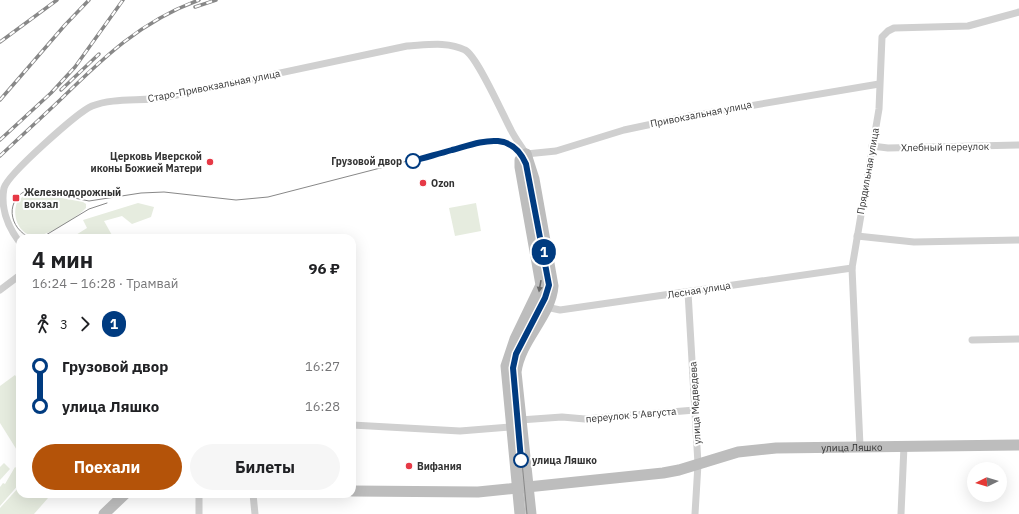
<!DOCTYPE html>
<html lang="ru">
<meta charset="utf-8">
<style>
:root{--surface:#fff;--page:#f6f6f6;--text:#202124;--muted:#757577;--accent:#b45309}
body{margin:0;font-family:"IBM Plex Sans",sans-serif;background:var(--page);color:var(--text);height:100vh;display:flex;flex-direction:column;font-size:15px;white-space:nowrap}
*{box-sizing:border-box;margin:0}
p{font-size:13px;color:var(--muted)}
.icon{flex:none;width:22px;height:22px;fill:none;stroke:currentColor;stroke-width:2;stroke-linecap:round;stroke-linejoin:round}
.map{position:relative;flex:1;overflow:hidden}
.sheet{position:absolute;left:16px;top:234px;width:340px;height:264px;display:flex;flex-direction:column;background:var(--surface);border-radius:12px;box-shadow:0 4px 16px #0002}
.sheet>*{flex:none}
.badge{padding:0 8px;border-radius:13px;font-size:14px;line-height:26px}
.needle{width:26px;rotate:265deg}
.fabs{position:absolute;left:967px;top:462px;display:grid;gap:8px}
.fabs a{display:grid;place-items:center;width:40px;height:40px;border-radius:50%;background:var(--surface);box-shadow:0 4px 16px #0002;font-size:20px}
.map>.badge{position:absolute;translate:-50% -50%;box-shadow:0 0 0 2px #fff}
.legs{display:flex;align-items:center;gap:6px;height:44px;padding:0 16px;font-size:13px}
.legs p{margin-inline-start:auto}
.headline{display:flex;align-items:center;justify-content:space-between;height:68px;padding:0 16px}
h1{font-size:22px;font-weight:800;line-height:30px}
.button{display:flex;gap:8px;margin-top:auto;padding:8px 16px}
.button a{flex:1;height:46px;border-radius:24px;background:var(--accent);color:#fff;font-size:16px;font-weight:800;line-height:46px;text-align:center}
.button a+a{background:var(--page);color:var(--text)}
ul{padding:0 16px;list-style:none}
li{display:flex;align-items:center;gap:14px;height:40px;font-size:15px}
li i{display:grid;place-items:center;width:6px;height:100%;margin:0 5px;background:currentColor}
li i::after{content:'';width:10px;height:10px;margin:-5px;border:3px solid;border-radius:50%;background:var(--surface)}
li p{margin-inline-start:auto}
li:first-child i{background:linear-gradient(#0000 50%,currentColor 0)}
li:last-child i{background:linear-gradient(currentColor 50%,#0000 0)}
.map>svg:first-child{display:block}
.green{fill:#e6ecdf}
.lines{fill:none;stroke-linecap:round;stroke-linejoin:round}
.street{stroke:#d0d0d0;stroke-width:7}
.secondary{stroke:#bdbdbd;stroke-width:11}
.tram{stroke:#888;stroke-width:1}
.rail-casing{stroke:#888;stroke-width:3.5}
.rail{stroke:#fff;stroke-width:2;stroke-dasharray:6;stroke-linecap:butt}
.oneway{fill:#6a6a6a}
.line-1-casing{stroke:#fff;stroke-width:9}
.line-1{stroke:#003b80;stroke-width:6}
.stop-1-dot{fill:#fff;stroke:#003b80;stroke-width:2}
.poi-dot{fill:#e63946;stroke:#fff;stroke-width:1.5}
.labels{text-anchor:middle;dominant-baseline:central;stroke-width:4;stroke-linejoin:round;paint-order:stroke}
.street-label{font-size:10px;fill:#333;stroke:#fff}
.poi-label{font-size:10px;font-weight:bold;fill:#333;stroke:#fff;text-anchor:start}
.stop-label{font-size:10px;font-weight:bold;fill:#333;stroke:#fff;text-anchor:end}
</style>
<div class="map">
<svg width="1019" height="514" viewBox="0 0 1019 514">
<rect width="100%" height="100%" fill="#fff"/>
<!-- green -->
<g class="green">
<path d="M30,192L83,202L86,204V208C79,216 52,233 41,235C20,240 10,216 18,200Z"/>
<polygon points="138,203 154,207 151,217 132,224 122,216 104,221 113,237 111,238 71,238 87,228 83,220"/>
<polygon points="476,203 481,231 455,236 449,208"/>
<polygon points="15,375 20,383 20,455 0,423 0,386"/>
<polygon points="4,463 10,469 0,480 0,467"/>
<polygon points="15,467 20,471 20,483 0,506 0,487 3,483 5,484"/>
<polygon points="20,486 20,494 44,494 48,498 34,514 0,514 0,508"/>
</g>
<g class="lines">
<!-- street -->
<g class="street">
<polyline points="872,146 888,148 1019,145"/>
<polyline points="857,236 914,242 1019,240"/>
<path d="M20,243C8,227 0,209 4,188C8,174 78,112 92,106C115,97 143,102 167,97C247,80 327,63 407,46C426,45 448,41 465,50C477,56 503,115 511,130C515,138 521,146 526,154L556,151L624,130L690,116L879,84"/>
<polyline points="0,290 20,275"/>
<polyline points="688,292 698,464 695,514"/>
<polyline points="546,307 560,310 852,268"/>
<polyline points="972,340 1019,339"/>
<polyline points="520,420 562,417 585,419 695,410"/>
<polyline points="352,425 460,431 511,427"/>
<polyline points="860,446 852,268 879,109 882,37 888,31 894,28 968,26 1019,12"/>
<polyline points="199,494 199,514"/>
<polyline points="253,494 255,514"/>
<polyline points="901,514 904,446"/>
</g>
<!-- secondary -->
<g class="secondary">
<path d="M526,154L534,179L553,286C551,316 520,340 516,372L531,514"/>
<path id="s1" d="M352,491L478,492L663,473L679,470L738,452L776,448L1019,445"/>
<polyline points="104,514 125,494"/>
<polyline points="520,514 506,366 515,339 541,285 520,167 520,160 526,154"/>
</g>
<!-- tram -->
<g class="tram">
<path d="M31,238C8,229 4,198 30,189L89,201L141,193L164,192L236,200L268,197L485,141C497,140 510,141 519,151C533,166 544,253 549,278L548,292L523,340L513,368L527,514"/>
<polyline points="41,238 89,209 107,203"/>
</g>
<defs>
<g id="rail">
<polyline points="195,7 216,0"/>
<polyline points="0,42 57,0"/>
<polyline points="61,90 99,54"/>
<polyline points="0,100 65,25 89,0"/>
<polyline points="0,140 51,93 75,67 123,0"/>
<path d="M0,156C20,137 40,119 60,100C103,58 141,21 199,0"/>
</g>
</defs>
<!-- rail casing -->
<use href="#rail" class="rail-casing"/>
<!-- rail -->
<use href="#rail" class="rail"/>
</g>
<!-- one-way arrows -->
<defs><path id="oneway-solid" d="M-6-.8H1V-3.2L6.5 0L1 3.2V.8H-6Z"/></defs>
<use class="oneway" href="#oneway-solid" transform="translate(540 286) rotate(100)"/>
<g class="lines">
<defs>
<path id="line-1" d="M413,161C426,157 439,154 452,150C481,142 511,129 526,164L549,285L545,298L516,354L513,368L521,460"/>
</defs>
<!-- line-1 casing -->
<use href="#line-1" class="line-1-casing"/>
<!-- line-1 -->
<use href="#line-1" class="line-1"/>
</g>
<!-- markers -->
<g class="stop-1-dot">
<circle cx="413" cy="161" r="7"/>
<circle cx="521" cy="460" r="7"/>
</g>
<g class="poi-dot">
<circle cx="210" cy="162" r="4"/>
<circle cx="423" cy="183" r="4"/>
<rect x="12" y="194" width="8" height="8" rx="2"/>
<circle cx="409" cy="466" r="4"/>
</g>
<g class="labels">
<!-- street labels -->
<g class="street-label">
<text transform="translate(214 86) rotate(-11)">Старо-Привокзальная улица</text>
<text transform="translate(701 114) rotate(-11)">Привокзальная улица</text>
<text transform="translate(945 147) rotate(-1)">Хлебный переулок</text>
<text transform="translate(868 171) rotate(-80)">Прядильная улица</text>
<text transform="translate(699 290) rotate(-9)">Лесная улица</text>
<text transform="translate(695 403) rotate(-93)">улица Медведева</text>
<text transform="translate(631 415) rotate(-5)">переулок 5 Августа</text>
<text stroke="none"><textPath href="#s1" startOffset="504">улица Ляшко</textPath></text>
</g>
<!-- poi labels -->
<g class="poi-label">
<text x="202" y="156" text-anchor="end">Церковь Иверской<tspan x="202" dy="12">иконы Божией Матери</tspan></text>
<text x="431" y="183">Ozon</text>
<text x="24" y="192">Железнодорожный<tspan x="24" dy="12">вокзал</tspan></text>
<text x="417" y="466">Вифания</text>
</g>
<!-- stop labels -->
<g class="stop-label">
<text x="402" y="161">Грузовой двор</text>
<text x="532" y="460" text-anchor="start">улица Ляшко</text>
</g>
</g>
</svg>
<div class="fabs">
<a><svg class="needle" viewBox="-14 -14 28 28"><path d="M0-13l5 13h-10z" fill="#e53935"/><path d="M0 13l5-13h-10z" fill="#757577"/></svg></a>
</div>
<b class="badge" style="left:544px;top:252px;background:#003b80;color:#fff">1</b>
<section class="sheet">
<div class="headline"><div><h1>4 мин</h1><p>16:24 – 16:28 · Трамвай</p></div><b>96 ₽</b></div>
<div class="legs"><svg class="icon" aria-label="walk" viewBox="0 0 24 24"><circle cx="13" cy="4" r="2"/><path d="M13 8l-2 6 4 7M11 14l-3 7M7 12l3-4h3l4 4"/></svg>3<svg class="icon" aria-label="forward" viewBox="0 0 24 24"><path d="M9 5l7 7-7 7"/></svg><b class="badge" style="background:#003b80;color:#fff">1</b></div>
<ul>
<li><i style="color:#003b80"></i><b>Грузовой двор</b><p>16:27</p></li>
<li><i style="color:#003b80"></i><b>улица Ляшко</b><p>16:28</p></li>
</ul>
<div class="button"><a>Поехали</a><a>Билеты</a></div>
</section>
</div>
